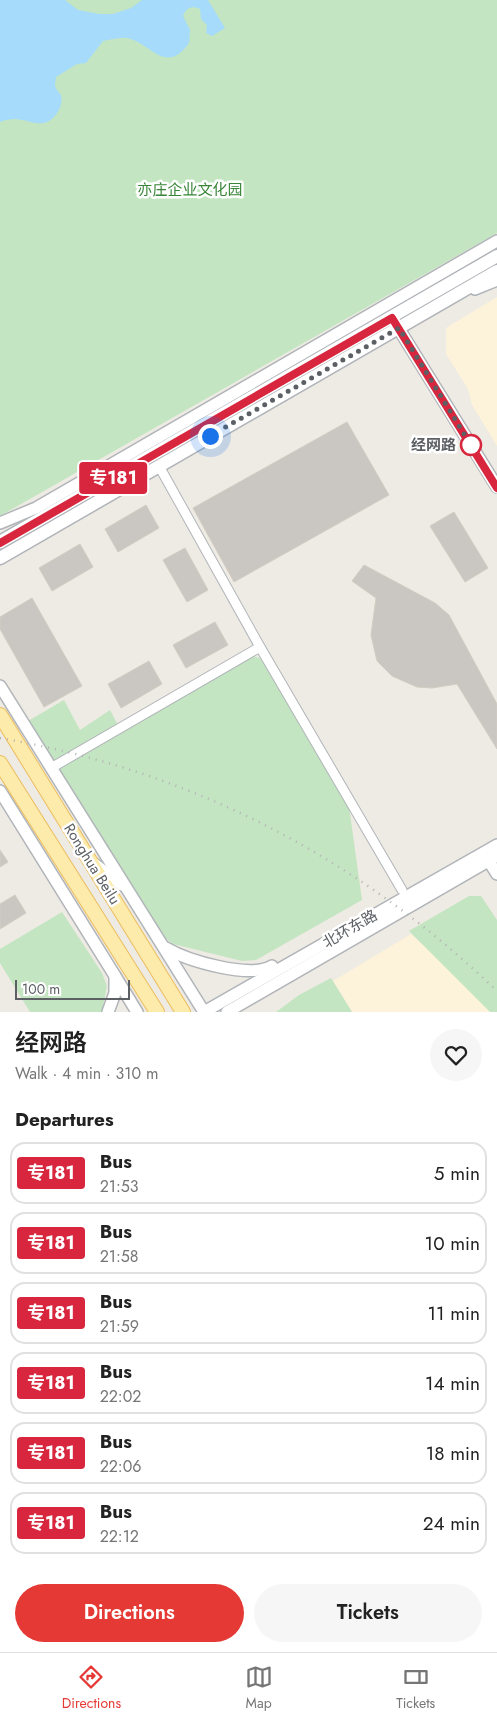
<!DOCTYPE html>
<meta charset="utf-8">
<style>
:root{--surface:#fff;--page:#f6f6f6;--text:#222;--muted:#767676;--line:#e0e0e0;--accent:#e43934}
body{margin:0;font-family:Jost,"Noto Sans SC",sans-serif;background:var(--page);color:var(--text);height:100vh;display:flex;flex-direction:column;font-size:19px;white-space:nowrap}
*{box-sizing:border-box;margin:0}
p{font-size:16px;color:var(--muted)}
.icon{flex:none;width:28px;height:28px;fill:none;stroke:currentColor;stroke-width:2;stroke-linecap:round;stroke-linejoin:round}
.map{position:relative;height:1012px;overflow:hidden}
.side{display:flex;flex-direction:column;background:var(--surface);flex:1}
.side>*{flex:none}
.badge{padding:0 10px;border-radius:4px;font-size:18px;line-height:32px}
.scale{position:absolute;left:15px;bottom:12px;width:115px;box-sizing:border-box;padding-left:5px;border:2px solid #5c6064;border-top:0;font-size:14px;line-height:18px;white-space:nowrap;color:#5c6064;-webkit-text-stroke:4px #fff;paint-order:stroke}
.you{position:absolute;width:25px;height:25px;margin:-12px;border:4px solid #fff;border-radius:50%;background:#1a73e8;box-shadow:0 0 0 8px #1a73e833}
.map>.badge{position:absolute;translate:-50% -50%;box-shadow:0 0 0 2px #fff}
h2{padding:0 15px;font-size:19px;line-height:45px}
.round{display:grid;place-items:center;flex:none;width:52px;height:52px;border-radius:26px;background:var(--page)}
.head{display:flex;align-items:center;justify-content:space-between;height:85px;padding:0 15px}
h1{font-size:24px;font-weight:600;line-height:38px}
.primary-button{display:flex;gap:10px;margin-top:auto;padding:10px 15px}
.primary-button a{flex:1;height:58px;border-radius:30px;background:var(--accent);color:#fff;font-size:20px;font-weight:600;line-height:58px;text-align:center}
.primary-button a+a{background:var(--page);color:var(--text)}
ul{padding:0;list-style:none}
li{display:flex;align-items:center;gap:15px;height:62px;margin:0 10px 8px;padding:0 5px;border:2px solid var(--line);border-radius:15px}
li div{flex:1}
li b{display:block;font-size:19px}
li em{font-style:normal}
li .badge{min-width:55px;font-weight:700;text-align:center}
.tabs{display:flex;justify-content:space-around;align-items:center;height:70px;border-top:1px solid var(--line);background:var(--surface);font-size:14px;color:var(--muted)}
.tabs a{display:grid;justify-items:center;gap:2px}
.tabs .selected{color:var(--accent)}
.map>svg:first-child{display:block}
.commercial{fill:#fdf3da}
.green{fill:#c3e5c1}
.water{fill:#a6dbfc}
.building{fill:#cac6c1;stroke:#d3cdc2}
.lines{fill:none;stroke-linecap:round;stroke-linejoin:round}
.minor-casing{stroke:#b1b5b9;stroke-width:11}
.tertiary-casing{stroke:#b1b5b9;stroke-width:14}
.secondary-casing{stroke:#b0b4b9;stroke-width:15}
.primary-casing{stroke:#edbd5e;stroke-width:16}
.minor{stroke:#fff;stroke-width:9}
.tertiary{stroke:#fff;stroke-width:11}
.secondary{stroke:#fff;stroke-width:12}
.primary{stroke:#fcebab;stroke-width:14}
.rail{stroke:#b2b3b4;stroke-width:2.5;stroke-dasharray:1 6;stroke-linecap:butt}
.line-casing{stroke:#fff;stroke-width:11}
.line{stroke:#d7263d;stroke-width:8}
.walk{stroke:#5c6064;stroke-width:5;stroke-dasharray:0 9}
.stop-dot{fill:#fff;stroke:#d7263d;stroke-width:2.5}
.labels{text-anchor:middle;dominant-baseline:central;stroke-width:5;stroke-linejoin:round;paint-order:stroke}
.park-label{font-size:15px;fill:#398639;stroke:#fff}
.stop-label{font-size:15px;font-weight:bold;fill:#5c6064;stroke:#fff;text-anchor:end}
.street-label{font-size:15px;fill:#5c6064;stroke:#fff}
</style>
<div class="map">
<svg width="497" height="1012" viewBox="0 0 497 1012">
<rect width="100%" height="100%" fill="#eeebe4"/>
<!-- commercial -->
<g class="commercial">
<polygon points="497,297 497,446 472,405 468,389 446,354 446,328"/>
<polygon points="411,934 478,994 495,1012 352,1012 333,981"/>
</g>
<!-- green -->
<g class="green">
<polygon points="0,0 497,0 497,233 0,516"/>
<polygon points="252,656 260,658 348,799 362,900 256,960 242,961 173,944 165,938 28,721 64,700 80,730 110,710 122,733"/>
<polygon points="469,896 481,896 497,920 497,1012 490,1012 409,931"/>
<polygon points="62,912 102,973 107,986 102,1012 30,1012 0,963 0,949"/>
<polygon points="331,978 352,1012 276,1012 299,995"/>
</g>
<!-- water -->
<path class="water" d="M0,0H65L78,10L100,14H113L131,8L142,0H208L225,28L212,36L206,33L207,25L201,19L200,9C192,5 186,8 183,16L190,30L189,43C166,76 151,43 127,38C120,37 110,40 103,41L86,63L77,64L56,77L55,85C56,90 59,92 61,95C64,106 54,122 43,123C27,125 21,114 0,122Z"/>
<!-- building -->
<g class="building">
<polygon points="347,422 389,495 234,582 193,508"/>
<polygon points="146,505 159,528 118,552 105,529"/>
<polygon points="454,512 488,568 465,582 430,526"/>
<polygon points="80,544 93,567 52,591 39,568"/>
<polygon points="185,548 208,590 187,602 163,560"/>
<polygon points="364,565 435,603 449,615 497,704 497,749 457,684 432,688 417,687 392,676 377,661 371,635 376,598 352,581"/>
<polygon points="32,598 82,686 44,707 0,629 0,617"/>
<polygon points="215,622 228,645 186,668 173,645"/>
<polygon points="149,661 162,684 121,708 108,684"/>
<polygon points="0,850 8,862 0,867"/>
<polygon points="15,895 26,913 0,929 0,904"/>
</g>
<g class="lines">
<defs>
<g id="minor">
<polyline points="159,466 260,647 402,890"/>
<polyline points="51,768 260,647"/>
</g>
<g id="tertiary">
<polyline points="475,289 497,280"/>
<polyline points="394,321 497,487"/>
<polyline points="0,523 36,508 497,241"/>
<polyline points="0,686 204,1012 497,845"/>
<polyline points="0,791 115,976 115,993 108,1012"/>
<polyline points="485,855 497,874"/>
<polyline points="93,863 122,885"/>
<path d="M166,948C188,961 250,979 272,966"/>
<polyline points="115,976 137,1012"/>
<polyline points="227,1012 497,856"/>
</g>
<g id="secondary">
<polyline points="0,542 497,256"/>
<polyline points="0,558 497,271"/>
</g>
<g id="primary">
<polyline points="0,715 183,1012"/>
<polyline points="0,763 157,1012"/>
</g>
</defs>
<!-- minor casing -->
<use href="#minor" class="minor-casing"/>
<!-- tertiary casing -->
<use href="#tertiary" class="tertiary-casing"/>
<!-- secondary casing -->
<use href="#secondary" class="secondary-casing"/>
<!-- primary casing -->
<use href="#primary" class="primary-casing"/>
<!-- minor -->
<use href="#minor" class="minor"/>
<!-- tertiary -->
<use href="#tertiary" class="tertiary"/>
<!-- secondary -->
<use href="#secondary" class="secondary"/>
<!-- primary -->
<use href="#primary" class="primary"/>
<!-- rail -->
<path class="rail" d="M0,738C192,771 357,857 497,991"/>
</g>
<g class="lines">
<defs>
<polyline id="line" points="0,543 392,318 497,488"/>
</defs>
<!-- line casing -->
<use href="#line" class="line-casing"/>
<!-- line -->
<use href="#line" class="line"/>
<!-- walk -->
<polyline class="walk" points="210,436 399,328 471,445"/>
</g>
<!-- markers -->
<circle class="stop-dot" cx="471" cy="445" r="10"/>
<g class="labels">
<!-- park labels -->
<g class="park-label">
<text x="190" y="190">亦庄企业文化园</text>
</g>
<!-- stop labels -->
<g class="stop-label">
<text x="456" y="445">经网路</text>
</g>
<!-- street labels -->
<g class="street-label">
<text transform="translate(92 864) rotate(58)">Ronghua Beilu</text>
<text transform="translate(350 929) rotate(-30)">北环东路</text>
</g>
</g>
</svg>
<div class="scale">100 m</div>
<div class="you" style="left:210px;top:436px"></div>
<b class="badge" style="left:113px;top:478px;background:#d7263d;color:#fff">专181</b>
</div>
<section class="side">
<div class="head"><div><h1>经网路</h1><p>Walk · 4 min · 310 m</p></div><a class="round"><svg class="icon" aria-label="heart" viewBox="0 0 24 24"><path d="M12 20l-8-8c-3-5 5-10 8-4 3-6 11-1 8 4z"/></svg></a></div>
<h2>Departures</h2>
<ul>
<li><span class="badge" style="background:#d7263d;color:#fff">专181</span><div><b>Bus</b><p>21:53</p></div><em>5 min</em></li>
<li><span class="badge" style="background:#d7263d;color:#fff">专181</span><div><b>Bus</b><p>21:58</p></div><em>10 min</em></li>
<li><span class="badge" style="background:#d7263d;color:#fff">专181</span><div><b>Bus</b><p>21:59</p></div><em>11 min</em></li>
<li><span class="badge" style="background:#d7263d;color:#fff">专181</span><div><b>Bus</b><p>22:02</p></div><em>14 min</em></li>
<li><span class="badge" style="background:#d7263d;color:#fff">专181</span><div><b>Bus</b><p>22:06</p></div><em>18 min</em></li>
<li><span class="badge" style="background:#d7263d;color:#fff">专181</span><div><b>Bus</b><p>22:12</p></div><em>24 min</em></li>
</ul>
<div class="primary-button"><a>Directions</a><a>Tickets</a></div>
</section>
<nav class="tabs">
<a class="selected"><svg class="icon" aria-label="directions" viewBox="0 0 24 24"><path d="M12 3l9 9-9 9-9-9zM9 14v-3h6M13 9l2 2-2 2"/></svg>Directions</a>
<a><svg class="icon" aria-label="map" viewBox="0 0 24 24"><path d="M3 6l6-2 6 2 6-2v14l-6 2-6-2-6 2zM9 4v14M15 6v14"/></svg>Map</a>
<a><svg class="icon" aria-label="tickets" viewBox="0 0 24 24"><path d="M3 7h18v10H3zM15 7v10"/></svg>Tickets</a>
</nav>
